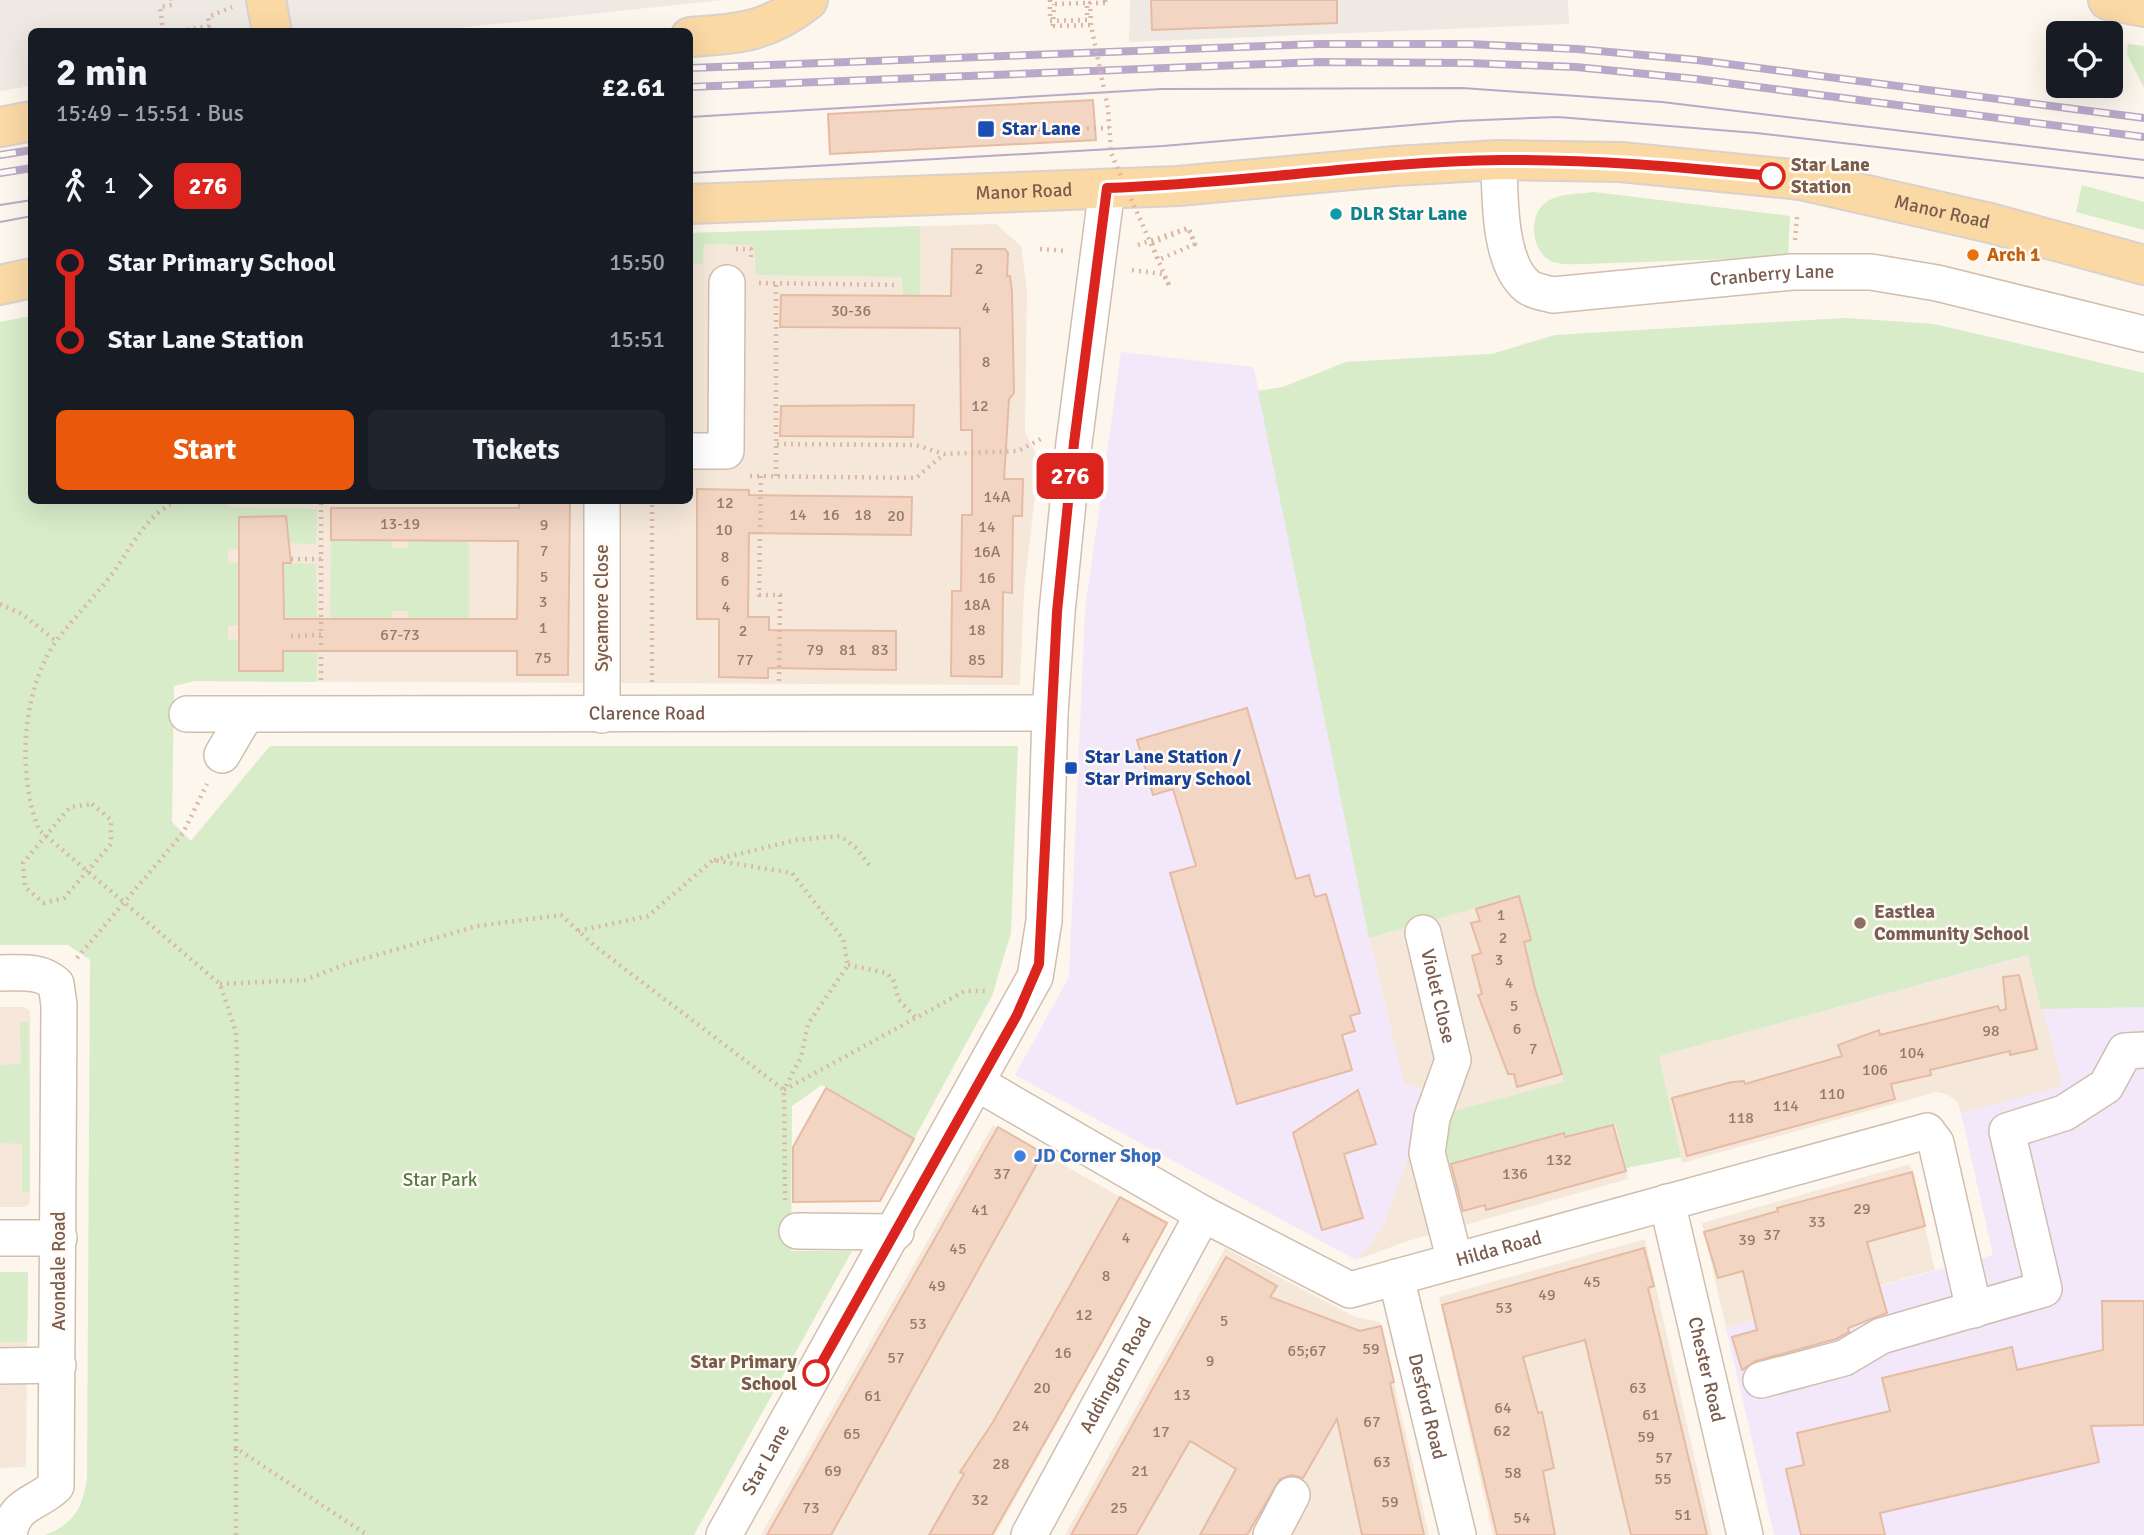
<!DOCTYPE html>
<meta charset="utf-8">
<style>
:root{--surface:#171b24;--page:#20242c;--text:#f1f3f6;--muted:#9ea1a6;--accent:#ea580c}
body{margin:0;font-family:Signika,sans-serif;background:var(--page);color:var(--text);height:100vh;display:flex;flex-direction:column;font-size:26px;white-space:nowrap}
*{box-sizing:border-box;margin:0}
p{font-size:23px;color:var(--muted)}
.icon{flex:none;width:38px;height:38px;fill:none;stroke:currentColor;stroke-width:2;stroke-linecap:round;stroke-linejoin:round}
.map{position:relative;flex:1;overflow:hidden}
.drawer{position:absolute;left:28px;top:28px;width:665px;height:476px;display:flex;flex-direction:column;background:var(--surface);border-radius:10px;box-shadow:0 7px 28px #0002}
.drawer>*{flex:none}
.badge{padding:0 14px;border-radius:10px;font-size:24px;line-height:46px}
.tools{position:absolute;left:2046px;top:21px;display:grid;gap:14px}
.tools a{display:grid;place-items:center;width:77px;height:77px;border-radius:10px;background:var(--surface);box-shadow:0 7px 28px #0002;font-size:35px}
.map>.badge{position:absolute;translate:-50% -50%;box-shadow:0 0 0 4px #fff}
.legs{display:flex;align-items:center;gap:10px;height:77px;padding:0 28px;font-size:23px}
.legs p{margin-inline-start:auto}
.headline{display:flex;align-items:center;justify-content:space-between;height:119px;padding:0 28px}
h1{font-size:38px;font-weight:800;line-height:52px}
.primary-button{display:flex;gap:14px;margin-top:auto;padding:14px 28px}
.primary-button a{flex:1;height:80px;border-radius:10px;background:var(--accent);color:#fff;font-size:28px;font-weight:800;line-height:80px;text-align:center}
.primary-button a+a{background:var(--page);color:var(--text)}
ul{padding:0 28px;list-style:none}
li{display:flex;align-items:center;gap:24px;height:77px;font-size:26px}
li i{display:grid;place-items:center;width:10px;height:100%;margin:0 9px;background:currentColor}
li i::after{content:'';width:18px;height:18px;margin:-9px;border:5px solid;border-radius:50%;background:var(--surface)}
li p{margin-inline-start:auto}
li:first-child i{background:linear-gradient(#0000 50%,currentColor 0)}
li:last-child i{background:linear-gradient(currentColor 50%,#0000 0)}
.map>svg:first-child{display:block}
.residential{fill:#f5e8da}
.industrial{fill:#efe9e4}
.education{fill:#f3e8fa}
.green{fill:#d8ecc9}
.building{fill:#f3d5c3;stroke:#e6bba3;stroke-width:2}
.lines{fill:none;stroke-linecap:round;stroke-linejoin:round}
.minor-casing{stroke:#d1beb0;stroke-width:38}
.major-casing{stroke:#dad1cd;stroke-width:42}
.path{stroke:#d9b8a5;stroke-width:4.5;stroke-dasharray:2 5;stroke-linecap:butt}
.minor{stroke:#fff;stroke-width:35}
.major{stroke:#fbd9a5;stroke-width:38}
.tram{stroke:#b9a8c9;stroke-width:2}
.rail-casing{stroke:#b9a8c9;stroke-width:8}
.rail{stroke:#fffaf3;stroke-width:5;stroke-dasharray:16;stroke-linecap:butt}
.path-bridge{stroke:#d9b8a5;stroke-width:4.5;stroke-dasharray:2 5;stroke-linecap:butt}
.line-1-casing{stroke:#fff;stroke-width:16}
.line-1{stroke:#dc241f;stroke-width:10}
.transit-dot{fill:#1a4fb4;stroke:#fffaf3;stroke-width:2.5}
.stop-1-dot{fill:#fff;stroke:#dc241f;stroke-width:3.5}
.culture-dot{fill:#0f9aa8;stroke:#fffaf3;stroke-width:2.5}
.food-dot{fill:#e8710a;stroke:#fffaf3;stroke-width:2.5}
.education-dot{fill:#8d6e63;stroke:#fffaf3;stroke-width:2.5}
.shop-dot{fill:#3f7fe0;stroke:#fffaf3;stroke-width:2.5}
.labels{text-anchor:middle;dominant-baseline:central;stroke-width:5;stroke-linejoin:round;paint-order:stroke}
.number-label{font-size:16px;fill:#987a6a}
.transit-label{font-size:19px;font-weight:bold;fill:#164399;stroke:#fffaf3;text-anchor:start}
.stop-label{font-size:19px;font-weight:bold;fill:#7a5c4d;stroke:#fffaf3;text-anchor:start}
.street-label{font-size:19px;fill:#7a5c4d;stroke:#fffaf3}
.culture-label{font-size:19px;font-weight:bold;fill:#0d838f;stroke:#fffaf3;text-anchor:start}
.food-label{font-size:19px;font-weight:bold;fill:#c56008;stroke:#fffaf3;text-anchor:start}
.education-label{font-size:19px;font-weight:bold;fill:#785e54;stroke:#fffaf3;text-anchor:start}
.shop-label{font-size:19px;font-weight:bold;fill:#366cbe;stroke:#fffaf3;text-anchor:start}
.park-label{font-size:19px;fill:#537a41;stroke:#fffaf3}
</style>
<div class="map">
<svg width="2144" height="1535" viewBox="0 0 2144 1535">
<rect width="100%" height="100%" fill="#fdf6ec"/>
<!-- residential -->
<g class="residential">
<polygon points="996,224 1021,246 1027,290 1025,432 1039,460 1024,591 1020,685 194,681 228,500 690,500 690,233"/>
<polygon points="1567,882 1628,1179 1408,1241 1356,1260 1372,1243 1385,1221 1423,1089 1404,1084 1369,938"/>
<polygon points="2029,955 2063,1087 1961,1113 1957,1101 1946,1094 1936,1092 1682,1163 1659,1056"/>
<polygon points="0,1007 25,1007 30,1011 30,1203 25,1207 0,1207"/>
<polygon points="993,1125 1168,1224 995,1535 761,1535"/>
<polygon points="1910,1164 1935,1270 1726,1328 1702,1223"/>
<polygon points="1645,1239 1712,1535 1493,1535 1439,1297"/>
<polygon points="1225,1248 1355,1317 1380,1322 1429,1535 1065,1535"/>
<polygon points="0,1272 28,1272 26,1467 0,1468"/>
</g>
<!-- industrial -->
<g class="industrial">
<polygon points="0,0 722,0 420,32 32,32 31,86 0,91"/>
<polygon points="1130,0 1568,0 1569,24 1129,42"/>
</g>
<!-- education -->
<polygon class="education" points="1845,318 1934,324 2144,373 2144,1535 1774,1535 1726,1328 1993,1255 1961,1113 2063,1086 2029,956 1659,1056 1681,1157 1626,1168 1567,882 1369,937 1404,1084 1423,1089 1407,1162 1385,1221 1372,1243 1356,1260 1015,1075 1069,977 1085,610 1121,352 1253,367 1259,391 1283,387 1346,362 1492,354 1555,335"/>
<!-- green -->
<g class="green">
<polygon points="2128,44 2144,46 2144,88 2127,54"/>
<polygon points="2082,185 2144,202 2144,230 2076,212"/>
<path d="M1594,192L1790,216L1788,257L1584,264C1572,264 1556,266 1546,258C1532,246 1530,221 1541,207C1552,193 1578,194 1594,192Z"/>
<polygon points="920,226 920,296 903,296 902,277 756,275 754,245 704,244 703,264 690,264 690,233"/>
<path d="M31,316L32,500H228V507L317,509L316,544L283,543V516L239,517V549H228V563H239V625L228,626V639L238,640L239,671H283V639H317V682L194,681L174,686L172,822L191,841L270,746H1018L1011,933L992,996L914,1139L822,1085L792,1106L791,1251H852L694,1535H45C74,1524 83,1507 87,1478L90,960L68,945H0V322Z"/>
<polygon points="1845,318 1934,324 2144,373 2144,1007 2041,1009 2028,955 1659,1056 1681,1157 1626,1168 1616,1124 1565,1137 1564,1134 1448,1165 1443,1147 1450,1112 1564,1082 1551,1031 1546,1032 1521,943 1531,939 1519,896 1369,938 1258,391 1283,387 1346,362 1492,354 1555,335"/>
<polygon points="331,540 392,541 392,548 408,548 408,541 469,541 469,619 408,619 408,611 392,611 391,619 330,619"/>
<polygon points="283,563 316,564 317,619 284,619"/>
<polygon points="20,1022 29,1022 30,1192 22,1191 22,1144 0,1143 0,1065 21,1064"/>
<polygon points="0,1272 28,1272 27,1342 0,1342"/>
</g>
<!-- building -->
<g class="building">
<polygon points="1151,0 1337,0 1337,23 1152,30"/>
<polygon points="1093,100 1096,140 830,154 828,114"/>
<polygon points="952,249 1005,249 1008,253 1007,276 1010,276 1012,292 1014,393 1009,399 1004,479 1023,479 1022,516 1013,516 1012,593 1003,592 1002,677 951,676 952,591 961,591 962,515 972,515 972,430 961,430 960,328 780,327 781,295 951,296"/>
<polygon points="914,405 913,437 780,436 781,406"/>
<polygon points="697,489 749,490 749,495 912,497 911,535 749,533 748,617 769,617 769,630 896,631 896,670 768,668 768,678 719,677 719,619 697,619"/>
<polygon points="519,500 570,500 568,675 517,675 517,651 283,651 283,671 239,671 239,517 286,516 291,563 283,563 284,619 517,619 518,541 331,540 331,508 519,508"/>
<polygon points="1247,708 1296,879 1309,875 1315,897 1326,894 1360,1013 1350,1016 1355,1031 1342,1035 1352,1070 1237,1104 1170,873 1196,866 1173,789 1153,795 1137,740"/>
<polygon points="1519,896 1531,940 1524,942 1535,989 1562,1074 1517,1087 1514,1074 1508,1074 1478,995 1482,994 1472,956 1481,953 1471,923 1480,921 1476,909"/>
<polygon points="2019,975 2037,1049 2010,1055 2010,1051 1930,1070 1931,1075 1891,1084 1895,1099 1687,1156 1672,1098 1732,1082 1744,1081 1745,1084 1842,1056 1838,1045 1879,1030 1880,1035 1998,1006 2000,1011 2006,1009 2003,977"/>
<polygon points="826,1088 914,1139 880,1201 793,1202 793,1147"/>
<polygon points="1358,1090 1376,1144 1344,1154 1363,1218 1322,1230 1293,1133"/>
<polygon points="1613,1125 1626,1171 1486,1210 1485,1205 1463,1211 1451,1164 1564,1133 1565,1137"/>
<polygon points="998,1127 1043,1153 831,1535 767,1535"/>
<polygon points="1912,1172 1925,1226 1867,1242 1887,1313 1848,1328 1849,1332 1836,1339 1756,1361 1742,1370 1732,1337 1757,1330 1743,1271 1718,1278 1704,1232 1778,1211 1777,1208"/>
<polygon points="1120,1197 1167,1223 1104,1338 992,1535 929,1535 964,1474 960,1472 993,1422"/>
<polygon points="1644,1248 1654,1286 1648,1288 1707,1535 1631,1535 1585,1340 1523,1357 1538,1413 1542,1412 1554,1468 1543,1471 1555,1535 1497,1535 1442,1305"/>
<polygon points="1226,1257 1277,1286 1270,1297 1360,1331 1381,1326 1394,1382 1390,1383 1424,1535 1362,1535 1337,1419 1303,1478 1292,1475 1280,1479 1247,1535 1200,1535 1236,1469 1190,1441 1136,1535 1071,1535"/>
<polygon points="2102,1301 2144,1301 2144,1425 2091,1426 2099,1462 1880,1513 1885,1535 1801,1535 1786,1469 1804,1465 1797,1433 1890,1411 1882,1378 2012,1347 2017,1370 2103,1350"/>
</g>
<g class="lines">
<defs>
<g id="minor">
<path id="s1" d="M1499,160C1500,195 1498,262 1527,286C1533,291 1545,293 1553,295L1792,272H1871L1937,283L2144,334"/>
<polyline points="690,451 726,451 727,283"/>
<path id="s2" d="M187,714L1050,713"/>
<polyline points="602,715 602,500"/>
<polyline points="222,755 245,716"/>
<path id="s3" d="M1423,933L1453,1060L1432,1118L1427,1153L1455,1261"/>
<path d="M0,973C21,973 40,970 56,984L59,1005L56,1486C36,1505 14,1502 9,1535"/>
<path id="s4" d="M977,1083L1203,1214L1350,1290L1927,1131L1936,1143L1974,1310"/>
<path id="s5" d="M1667,1202L1745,1535"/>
<polyline points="797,1231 896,1232"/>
<polyline points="0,1238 59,1238"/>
<path id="s6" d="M1396,1277L1458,1535"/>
<polyline points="0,1366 58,1365"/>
<polyline points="1761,1380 1844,1358 1881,1336 2044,1289 2007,1131 2064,1113 2106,1086 2125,1051 2144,1050"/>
<path id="s7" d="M724,1535L1035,977L1044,921L1050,713L1057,612L1074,443L1107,188"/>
<path id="s8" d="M1029,1535L1203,1214"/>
<polyline points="1271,1535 1292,1495"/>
</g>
<g id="major">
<polyline points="266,0 272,32"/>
<polyline points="2108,0 2144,7"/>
<path d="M690,37C739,34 768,32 808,0"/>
<polyline points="0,127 32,121"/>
<path id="s9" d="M690,204L1178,186L1395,166L1499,160L1621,162L1801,180L1990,223L2144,265"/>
<polyline points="0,285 32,278"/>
</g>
</defs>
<!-- minor casing -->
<use href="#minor" class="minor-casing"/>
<!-- major casing -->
<use href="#major" class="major-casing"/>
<!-- path -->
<g class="path">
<polyline points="1050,0 1050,21 1087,20 1087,3 1054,4"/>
<polyline points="1105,0 1105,3"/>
<polyline points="1053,26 1091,25"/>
<polyline points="163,32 160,7 172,5 171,0"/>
<polyline points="173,32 209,26 208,17 232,7"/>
<polyline points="1024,130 1109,128"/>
<polyline points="1795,240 1797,217"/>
<polyline points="1138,245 1188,228 1195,244 1158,260 1152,243"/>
<polyline points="736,249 751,249 751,258"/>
<polyline points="1040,249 1065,251"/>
<polyline points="1132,270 1163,274 1169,285"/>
<polyline points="759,283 898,285"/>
<polyline points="777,444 916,445 944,454 1018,451 1041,439"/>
<polyline points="750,476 916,478 944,454"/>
<polyline points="761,476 759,595 780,595 779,682"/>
<polyline points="776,476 776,284"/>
<path d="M184,500C153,504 131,547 115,570C97,595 75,616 57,640C21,690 17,775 39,830L220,984L236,1032L237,1058L236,1448L367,1535"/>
<polyline points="280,500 459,500"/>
<polyline points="291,559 321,559"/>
<polyline points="0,604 22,614 56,641"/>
<polyline points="291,636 321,635"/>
<polyline points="321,680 321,502"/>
<polyline points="652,682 652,500"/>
<polygon points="92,804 111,820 111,844 64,898 44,903 25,887 23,863 70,807"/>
<polyline points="714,860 796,840 840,836 855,847 870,866"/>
<polyline points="578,931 648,916 713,860 792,873 843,939 848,965 808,1024 801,1057 784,1090"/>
<polyline points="77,958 183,833 207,784"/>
<polyline points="848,965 887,973 893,980 899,1000 916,1018"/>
<polyline points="220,984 305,980 346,964 477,926 561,915 596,947 784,1090 785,1201"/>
<polyline points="784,1090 965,991 989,991"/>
<polyline points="236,1535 236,1449"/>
</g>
<!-- minor -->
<use href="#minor" class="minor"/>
<!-- major -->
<use href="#major" class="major"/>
<!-- tram -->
<g class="tram">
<polyline points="690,117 1161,89 1462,88 1662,102 2144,160"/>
<polyline points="690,173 1163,146 1459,121 1558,117 1756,133 2144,178"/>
<polyline points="0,205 32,200"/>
<polyline points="0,222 32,216"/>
</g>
<defs>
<g id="rail">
<polyline points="690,68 1318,44 1469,44 1577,49 1697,60 2144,118"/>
<polyline points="690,87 1318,62 1468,63 1576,67 1696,79 2144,137"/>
<polyline points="0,155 32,150"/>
<polyline points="0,173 32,168"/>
</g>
</defs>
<!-- rail casing -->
<use href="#rail" class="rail-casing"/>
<!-- rail -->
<use href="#rail" class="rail"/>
<!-- path-bridge -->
<g class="path-bridge">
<polyline points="1105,3 1090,3 1091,25 1108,109 1111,153 1169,285"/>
<polyline points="1053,26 1054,4"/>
<polyline points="1152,243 1189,228 1195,245"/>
</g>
</g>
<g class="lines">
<defs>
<path id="line-1" d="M816,1373L1017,1015L1039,964L1057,612L1074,443L1107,188C1239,184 1369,162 1501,160C1592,159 1681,167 1772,176"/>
</defs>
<!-- line-1 casing -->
<use href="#line-1" class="line-1-casing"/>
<!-- line-1 -->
<use href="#line-1" class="line-1"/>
</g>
<!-- markers -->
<g class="transit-dot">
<rect x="977" y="120" width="18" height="18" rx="3.5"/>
<rect x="1064" y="761" width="14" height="14" rx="3.5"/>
</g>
<g class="stop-1-dot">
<circle cx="1772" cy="176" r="12"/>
<circle cx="816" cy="1373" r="12"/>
</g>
<circle class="culture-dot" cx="1336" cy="214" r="7"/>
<circle class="food-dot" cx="1973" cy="255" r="7"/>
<circle class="education-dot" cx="1860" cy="923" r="7"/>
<circle class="shop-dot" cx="1020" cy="1156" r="7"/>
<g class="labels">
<!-- number labels -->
<g class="number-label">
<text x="979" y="269">2</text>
<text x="986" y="308">4</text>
<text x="851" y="311">30-36</text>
<text x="986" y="362">8</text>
<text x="980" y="406">12</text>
<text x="997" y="497">14A</text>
<text x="725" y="503">12</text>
<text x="798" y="515">14</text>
<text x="831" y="515">16</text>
<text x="863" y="515">18</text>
<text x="896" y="516">20</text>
<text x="400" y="524">13-19</text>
<text x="544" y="525">9</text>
<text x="987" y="527">14</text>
<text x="724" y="530">10</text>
<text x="544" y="551">7</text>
<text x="987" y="552">16A</text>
<text x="725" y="557">8</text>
<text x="544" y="577">5</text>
<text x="987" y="578">16</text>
<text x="725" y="581">6</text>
<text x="543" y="602">3</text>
<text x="977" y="605">18A</text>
<text x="726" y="607">4</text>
<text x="543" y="628">1</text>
<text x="977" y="630">18</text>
<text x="743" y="631">2</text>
<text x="400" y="635">67-73</text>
<text x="815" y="650">79</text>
<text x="848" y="650">81</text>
<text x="880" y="650">83</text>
<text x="543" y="658">75</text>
<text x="745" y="660">77</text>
<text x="977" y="660">85</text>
<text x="1501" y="915">1</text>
<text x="1503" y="938">2</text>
<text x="1499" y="960">3</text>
<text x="1509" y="983">4</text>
<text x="1514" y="1006">5</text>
<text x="1517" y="1029">6</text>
<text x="1991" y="1031">98</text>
<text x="1533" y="1049">7</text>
<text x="1912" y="1053">104</text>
<text x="1875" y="1070">106</text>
<text x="1832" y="1094">110</text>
<text x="1786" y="1106">114</text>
<text x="1741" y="1118">118</text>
<text x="1559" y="1160">132</text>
<text x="1002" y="1174">37</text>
<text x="1515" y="1174">136</text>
<text x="1862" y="1209">29</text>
<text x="980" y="1210">41</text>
<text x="1817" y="1222">33</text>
<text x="1772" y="1235">37</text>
<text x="1126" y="1238">4</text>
<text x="1747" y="1240">39</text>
<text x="958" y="1249">45</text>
<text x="1106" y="1276">8</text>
<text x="1592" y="1282">45</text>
<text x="937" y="1286">49</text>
<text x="1547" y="1295">49</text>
<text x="1504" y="1308">53</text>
<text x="1084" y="1315">12</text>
<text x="1224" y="1321">5</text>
<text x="918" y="1324">53</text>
<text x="1371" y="1349">59</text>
<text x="1307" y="1351">65;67</text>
<text x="1063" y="1353">16</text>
<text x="896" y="1358">57</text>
<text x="1210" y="1361">9</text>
<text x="1042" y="1388">20</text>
<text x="1638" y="1388">63</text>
<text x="1182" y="1395">13</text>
<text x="873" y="1396">61</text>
<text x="1503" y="1408">64</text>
<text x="1651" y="1415">61</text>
<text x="1372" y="1422">67</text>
<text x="1021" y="1426">24</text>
<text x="1502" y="1431">62</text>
<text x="1161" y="1432">17</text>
<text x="852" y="1434">65</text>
<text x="1646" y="1437">59</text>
<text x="1664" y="1458">57</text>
<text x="1382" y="1462">63</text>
<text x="1001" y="1464">28</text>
<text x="833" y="1471">69</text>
<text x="1140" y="1471">21</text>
<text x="1513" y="1473">58</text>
<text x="1663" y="1479">55</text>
<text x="980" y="1500">32</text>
<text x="1390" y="1502">59</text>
<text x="811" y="1508">73</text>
<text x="1119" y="1508">25</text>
<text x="1683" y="1515">51</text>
<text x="1522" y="1518">54</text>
</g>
<!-- transit labels -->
<g class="transit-label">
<text x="1002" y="129">Star Lane</text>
<text x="1085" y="757">Star Lane Station /<tspan x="1085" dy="22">Star Primary School</tspan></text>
</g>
<!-- stop labels -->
<g class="stop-label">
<text x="1791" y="165">Star Lane<tspan x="1791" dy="22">Station</tspan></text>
<text x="797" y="1362" text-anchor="end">Star Primary<tspan x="797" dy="22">School</tspan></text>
</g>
<!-- street labels -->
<g class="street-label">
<text stroke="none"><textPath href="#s9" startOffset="334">Manor Road</textPath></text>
<text stroke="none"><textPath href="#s9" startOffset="1258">Manor Road</textPath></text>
<text stroke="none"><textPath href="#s1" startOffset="380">Cranberry Lane</textPath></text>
<text transform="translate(602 608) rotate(-90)">Sycamore Close</text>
<text stroke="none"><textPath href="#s2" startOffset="460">Clarence Road</textPath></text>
<text stroke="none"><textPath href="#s3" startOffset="65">Violet Close</textPath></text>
<text stroke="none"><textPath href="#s4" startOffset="581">Hilda Road</textPath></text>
<text transform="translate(59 1271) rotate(-90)">Avondale Road</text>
<text stroke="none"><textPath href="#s5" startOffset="172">Chester Road</textPath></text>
<text stroke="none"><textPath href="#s8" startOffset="182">Addington Road</textPath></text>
<text stroke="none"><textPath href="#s6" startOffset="133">Desford Road</textPath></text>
<text stroke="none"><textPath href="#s7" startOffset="86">Star Lane</textPath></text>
</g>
<!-- culture labels -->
<g class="culture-label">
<text x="1350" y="214">DLR Star Lane</text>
</g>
<!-- food labels -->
<g class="food-label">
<text x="1987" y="255">Arch 1</text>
</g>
<!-- education labels -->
<g class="education-label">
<text x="1874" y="912">Eastlea<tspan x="1874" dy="22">Community School</tspan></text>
</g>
<!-- shop labels -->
<g class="shop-label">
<text x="1034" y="1156">JD Corner Shop</text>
</g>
<!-- park labels -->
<g class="park-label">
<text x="440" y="1180">Star Park</text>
</g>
</g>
</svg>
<div class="tools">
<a><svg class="icon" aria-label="locate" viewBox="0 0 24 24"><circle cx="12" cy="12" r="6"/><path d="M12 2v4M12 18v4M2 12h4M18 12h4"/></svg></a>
</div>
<b class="badge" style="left:1070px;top:476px;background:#dc241f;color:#fff">276</b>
<section class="drawer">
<div class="headline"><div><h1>2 min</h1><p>15:49 – 15:51 · Bus</p></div><b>£2.61</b></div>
<div class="legs"><svg class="icon" aria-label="walk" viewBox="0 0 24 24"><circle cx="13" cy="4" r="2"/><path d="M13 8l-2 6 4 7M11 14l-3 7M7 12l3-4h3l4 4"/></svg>1<svg class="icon" aria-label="forward" viewBox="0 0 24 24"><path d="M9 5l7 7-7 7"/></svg><b class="badge" style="background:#dc241f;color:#fff">276</b></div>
<ul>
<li><i style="color:#dc241f"></i><b>Star Primary School</b><p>15:50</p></li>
<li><i style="color:#dc241f"></i><b>Star Lane Station</b><p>15:51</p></li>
</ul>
<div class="primary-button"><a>Start</a><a>Tickets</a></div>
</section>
</div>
